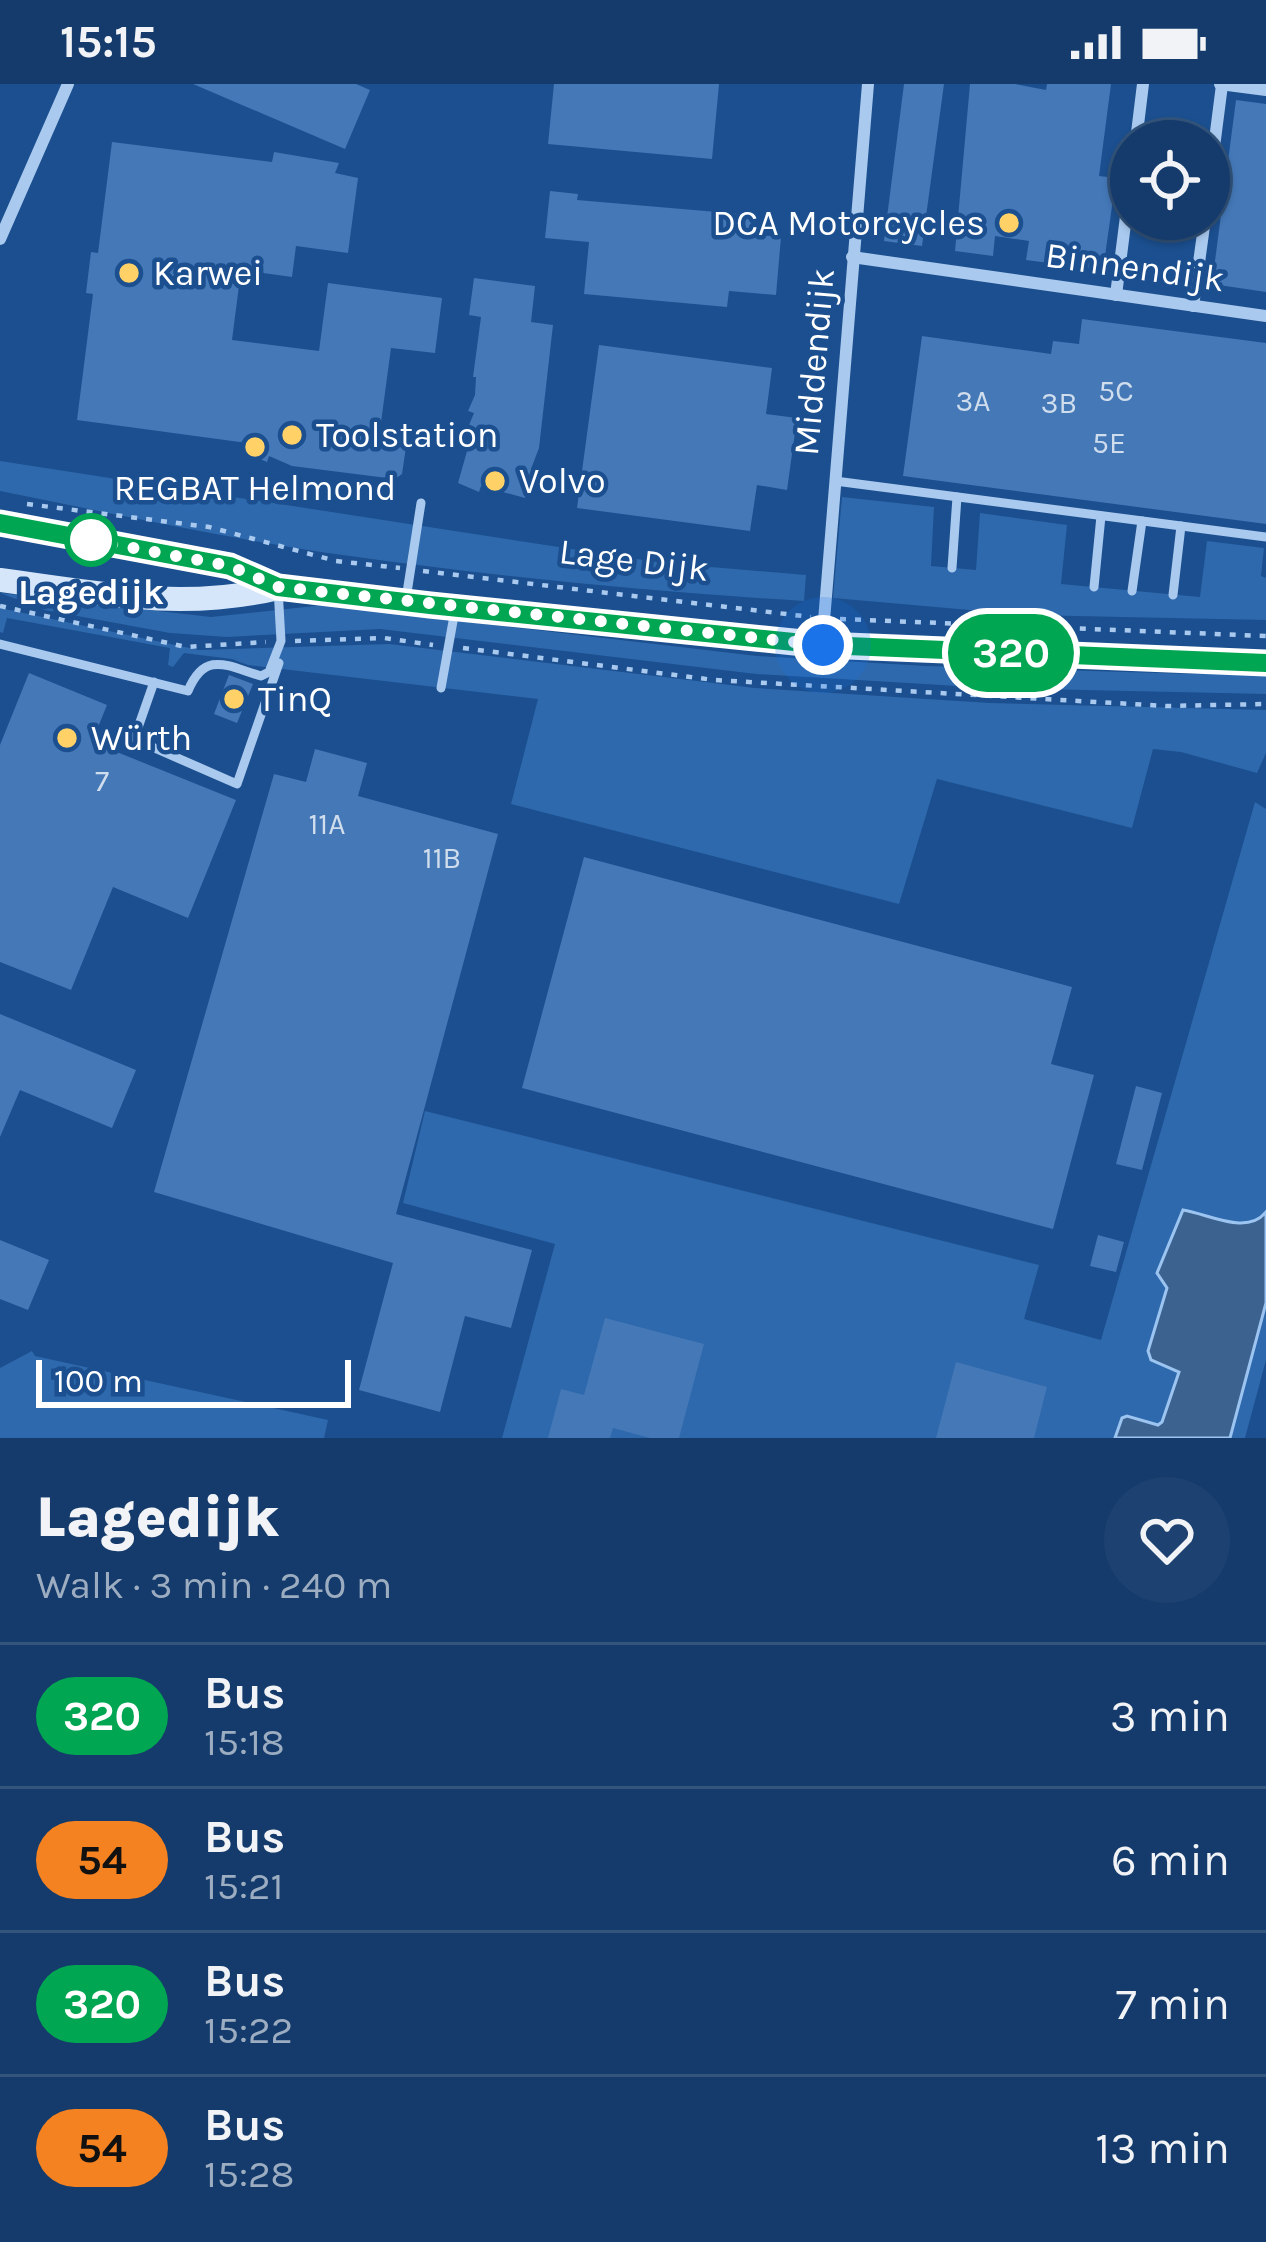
<!DOCTYPE html>
<meta charset="utf-8">
<style>
:root{--surface:#143b6b;--page:#1d4271;--text:#f1f3f6;--muted:#9dadc1;--line:#33557e}
body{margin:0;font-family:Karla,sans-serif;background:var(--page);color:var(--text);height:100vh;display:flex;flex-direction:column;font-size:45px;white-space:nowrap}
*{box-sizing:border-box;margin:0}
p{font-size:39px;color:var(--muted)}
.icon{flex:none;width:66px;height:66px;fill:none;stroke:currentColor;stroke-width:2;stroke-linecap:round;stroke-linejoin:round}
.map{position:relative;height:1354px;overflow:hidden}
.side{display:flex;flex-direction:column;background:var(--surface);flex:1}
.side>*{flex:none}
.badge{padding:0 24px;border-radius:39px;font-size:42px;line-height:78px}
.tools{position:absolute;left:1110px;top:36px;display:grid;gap:24px}
.tools a{display:grid;place-items:center;width:120px;height:120px;border-radius:50%;background:var(--surface);box-shadow:0 3px 9px #0004,0 0 0 3px var(--line);font-size:60px}
.scale{position:absolute;left:36px;bottom:30px;width:315px;box-sizing:border-box;padding-left:12px;border:6px solid #fff;border-top:0;font-size:33px;line-height:42px;white-space:nowrap;color:#fff;-webkit-text-stroke:9px #1b4f8f;paint-order:stroke}
.you{position:absolute;width:60px;height:60px;margin:-30px;border:9px solid #fff;border-radius:50%;background:#1a73e8;box-shadow:0 0 0 18px #1a73e833}
.map>.badge{position:absolute;translate:-50% -50%;box-shadow:0 0 0 6px #fff}
.round{display:grid;place-items:center;flex:none;width:126px;height:126px;border-radius:63px;background:var(--page)}
.head{display:flex;align-items:center;justify-content:space-between;height:204px;padding:0 36px}
h1{font-size:57px;font-weight:800;line-height:90px}
ul{padding:0;list-style:none}
li{display:flex;align-items:center;gap:36px;height:144px;padding:0 36px;border-top:3px solid var(--line)}
li div{flex:1}
li b{display:block;font-size:45px}
li em{font-style:normal}
li .badge{min-width:132px;font-weight:700;text-align:center}
.status{display:flex;justify-content:space-between;align-items:center;height:84px;padding:0 60px;background:var(--surface);direction:ltr}
.status svg{height:33px;fill:currentColor}
.map>svg:first-child{display:block}
.green{fill:#2e69ad}
.water{fill:#3c6290;stroke:#9cc4f0;stroke-width:3}
.building{fill:#4478b7}
.lines{fill:none;stroke-linecap:round;stroke-linejoin:round}
.path{stroke:#a9c9ee;stroke-width:4.5;stroke-dasharray:6 9;stroke-linecap:butt}
.lane{stroke:#a9c9ee;stroke-width:9}
.street{stroke:#a9c9ee;stroke-width:12}
.secondary{stroke:#d6e6fa;stroke-width:24}
.line-casing{stroke:#fff;stroke-width:27}
.line{stroke:#00a651;stroke-width:18}
.walk{stroke:#fff;stroke-width:12;stroke-dasharray:0 21.6}
.poi-dot{fill:#ffd166;stroke:#1b4f8f;stroke-width:4.5}
.stop-dot{fill:#fff;stroke:#00a651;stroke-width:6}
.labels{text-anchor:middle;dominant-baseline:central;stroke-width:9;stroke-linejoin:round;paint-order:stroke}
.number-label{font-size:30px;fill:#d0dded}
.poi-label{font-size:36px;fill:#fff;stroke:#1b4f8f;text-anchor:start}
.street-label{font-size:36px;fill:#fff;stroke:#1b4f8f}
.stop-label{font-size:36px;font-weight:bold;fill:#fff;stroke:#1b4f8f}
</style>
<div class="status"><b>15:15</b><svg viewBox="0 0 49 12"><path d="M0 12V9h3v3zM5 12V6h3v6zM10 12V3h3v9zM15 12V0h3v12zM26 1h20v11H26zM47 4h2v5h-2z"/></svg></div>
<div class="map">
<svg width="1266" height="1354" viewBox="0 0 1266 1354">
<rect width="100%" height="100%" fill="#1b4f8f"/>
<!-- green -->
<g class="green">
<path d="M0,377L663,479L806,491L804,517C652,508 501,493 350,472C233,456 116,430 0,407Z"/>
<polygon points="842,413 934,423 931,482 976,486 980,429 1067,441 1061,500 1200,513 1207,457 1264,464 1261,492 1266,494 1266,536 1028,531 833,514"/>
<polygon points="0,509 211,533 324,521 757,572 926,582 1192,590 1266,588 1266,610 991,604 756,590 380,545 227,553 170,549 45,526"/>
<polygon points="0,524 199,566 389,560 755,604 990,619 1266,626 1266,669 1257,689 1181,668 1153,665 1132,744 937,695 899,820 511,720 538,615 248,581 232,575 184,569 173,583 168,581 170,564 7,534 3,549 0,548"/>
<path d="M1255,718L1266,725V1128C1247,1152 1209,1130 1183,1126L1157,1189L1167,1204L1150,1257L1151,1276L1180,1288L1162,1338L1158,1341L1122,1334L1115,1354H502L555,1160L403,1119L425,1027L1039,1181L1024,1235L1101,1256Z"/>
<polygon points="1266,1219 1266,1276 1245,1354 1230,1354"/>
<polygon points="32,1267 35,1272 328,1336 324,1354 0,1354 0,1284"/>
</g>
<!-- water -->
<path class="water" d="M1183,1126C1209,1130 1247,1152 1266,1128V1219L1230,1354H1115L1122,1334L1127,1332L1158,1341L1162,1338L1179,1288L1151,1276L1148,1267L1167,1204L1157,1189Z"/>
<!-- building -->
<g class="building">
<polygon points="193,0 356,0 370,6 345,65"/>
<polygon points="554,0 719,0 712,75 548,60"/>
<polygon points="904,0 944,0 922,162 884,157"/>
<polygon points="970,0 1015,0 1046,6 1047,0 1111,0 1099,92 1116,94 1103,186 1026,176 1029,157 995,152 993,172 955,167"/>
<polygon points="1236,16 1266,20 1266,208 1212,200"/>
<polygon points="112,58 272,78 274,68 339,79 335,89 358,94 348,169 296,162 292,193 241,186 232,256 319,267 328,199 442,214 435,269 391,264 380,346 401,349 407,356 402,390 395,395 292,382 269,372 267,378 243,368 247,359 77,336 93,210 86,209 91,168 98,169"/>
<polygon points="550,107 578,110 577,116 752,131 750,150 781,153 776,211 729,207 727,223 584,210 589,158 545,154"/>
<polygon points="474,194 535,202 531,238 553,241 539,364 531,385 536,387 525,414 481,402 479,408 458,399 471,353 465,351 474,329 468,327 475,311 476,293 473,293 481,233 469,231"/>
<polygon points="1082,235 1266,259 1266,440 903,392 922,252 1051,270 1053,257 1079,260"/>
<polygon points="599,261 772,284 766,330 797,334 787,406 757,401 750,447 577,424"/>
<polygon points="29,589 107,621 92,658 236,716 188,834 113,803 71,906 0,878 0,661"/>
<polygon points="229,591 253,600 237,639 214,630"/>
<polygon points="315,665 367,679 358,712 498,750 396,1130 532,1166 511,1244 465,1232 440,1328 359,1306 393,1179 154,1108 274,690 306,698"/>
<polygon points="584,773 1072,903 1051,980 1094,991 1053,1145 522,1004"/>
<polygon points="0,930 136,986 112,1044 20,1006 0,1053"/>
<polygon points="1136,1002 1162,1009 1142,1086 1116,1080"/>
<polygon points="1098,1151 1124,1158 1116,1188 1090,1182"/>
<polygon points="0,1156 49,1176 28,1226 0,1215"/>
<polygon points="605,1234 704,1260 679,1354 650,1354 613,1344 610,1354 548,1354 561,1305 584,1311"/>
<polygon points="956,1278 1047,1303 1034,1354 936,1354"/>
</g>
<g class="lines">
<!-- path -->
<g class="path">
<polyline points="27,420 209,443 336,477 400,484"/>
<polyline points="423,487 811,533"/>
<polyline points="0,522 186,563 266,558"/>
<polyline points="840,535 1266,552"/>
<polyline points="295,557 384,554 433,561"/>
<polyline points="463,564 714,596 1166,622 1266,620"/>
</g>
<!-- lane -->
<g class="lane">
<polyline points="835,397 1266,453"/>
<polyline points="952,484 957,413"/>
<polyline points="1094,503 1101,432"/>
<polyline points="1132,507 1142,437"/>
<polyline points="1173,511 1181,442"/>
<polyline points="406,515 421,419"/>
<path d="M0,560L188,607C205,566 227,582 261,592L269,588L281,557L278,504"/>
<polyline points="154,598 134,655 237,700 279,579"/>
<polyline points="441,604 455,526"/>
</g>
<!-- street -->
<g class="street">
<polyline points="1220,0 1266,6"/>
<polyline points="1136,57 1143,0"/>
<polyline points="1209,102 1222,1"/>
<polyline points="0,155 68,0"/>
<polyline points="852,173 1266,232"/>
<polyline points="1116,211 1131,93"/>
<polyline points="1193,222 1205,135"/>
<polyline points="822,561 868,0"/>
</g>
<!-- secondary -->
<g class="secondary">
<polyline points="0,440 230,481 278,504 455,524 822,561 1266,579"/>
<path d="M0,496C97,509 182,527 278,504"/>
</g>
</g>
<g class="lines">
<defs>
<polyline id="line" points="0,439 230,482 278,503 430,521 823,561 1266,579"/>
</defs>
<!-- line casing -->
<use href="#line" class="line-casing"/>
<!-- line -->
<use href="#line" class="line"/>
<!-- walk -->
<polyline class="walk" points="91,456 230,482 278,503 823,561"/>
</g>
<!-- markers -->
<g class="poi-dot">
<circle cx="1009" cy="139" r="12"/>
<circle cx="129" cy="189" r="12"/>
<circle cx="292" cy="351" r="12"/>
<circle cx="255" cy="363" r="12"/>
<circle cx="495" cy="397" r="12"/>
<circle cx="234" cy="615" r="12"/>
<circle cx="67" cy="654" r="12"/>
</g>
<circle class="stop-dot" cx="91" cy="456" r="24"/>
<g class="labels">
<!-- number labels -->
<g class="number-label">
<text x="1116" y="307">5C</text>
<text x="973" y="317">3A</text>
<text x="1059" y="319">3B</text>
<text x="1109" y="359">5E</text>
<text x="102" y="697">7</text>
<text x="327" y="740">11A</text>
<text x="442" y="774">11B</text>
</g>
<!-- poi labels -->
<g class="poi-label">
<text x="985" y="139" text-anchor="end">DCA Motorcycles</text>
<text x="153" y="189">Karwei</text>
<text x="316" y="351">Toolstation</text>
<text x="519" y="397">Volvo</text>
<text x="255" y="404" text-anchor="middle">REGBAT Helmond</text>
<text x="258" y="615">TinQ</text>
<text x="91" y="654">Würth</text>
</g>
<!-- street labels -->
<g class="street-label">
<text transform="translate(1135 183) rotate(8)">Binnendijk</text>
<text transform="translate(814 278) rotate(-85)">Middendijk</text>
<text transform="translate(634 476) rotate(7)">Lage Dijk</text>
</g>
<!-- stop labels -->
<g class="stop-label">
<text x="91" y="508">Lagedijk</text>
</g>
</g>
</svg>
<div class="tools">
<a><svg class="icon" aria-label="locate" viewBox="0 0 24 24"><circle cx="12" cy="12" r="6"/><path d="M12 2v4M12 18v4M2 12h4M18 12h4"/></svg></a>
</div>
<div class="scale">100 m</div>
<div class="you" style="left:823px;top:561px"></div>
<b class="badge" style="left:1011px;top:569px;background:#00a651;color:#fff">320</b>
</div>
<section class="side">
<div class="head"><div><h1>Lagedijk</h1><p>Walk · 3 min · 240 m</p></div><a class="round"><svg class="icon" aria-label="heart" viewBox="0 0 24 24"><path d="M12 20l-8-8c-3-5 5-10 8-4 3-6 11-1 8 4z"/></svg></a></div>
<ul>
<li><span class="badge" style="background:#00a651;color:#fff">320</span><div><b>Bus</b><p>15:18</p></div><em>3 min</em></li>
<li><span class="badge" style="background:#f58220;color:#111">54</span><div><b>Bus</b><p>15:21</p></div><em>6 min</em></li>
<li><span class="badge" style="background:#00a651;color:#fff">320</span><div><b>Bus</b><p>15:22</p></div><em>7 min</em></li>
<li><span class="badge" style="background:#f58220;color:#111">54</span><div><b>Bus</b><p>15:28</p></div><em>13 min</em></li>
</ul>
</section>
